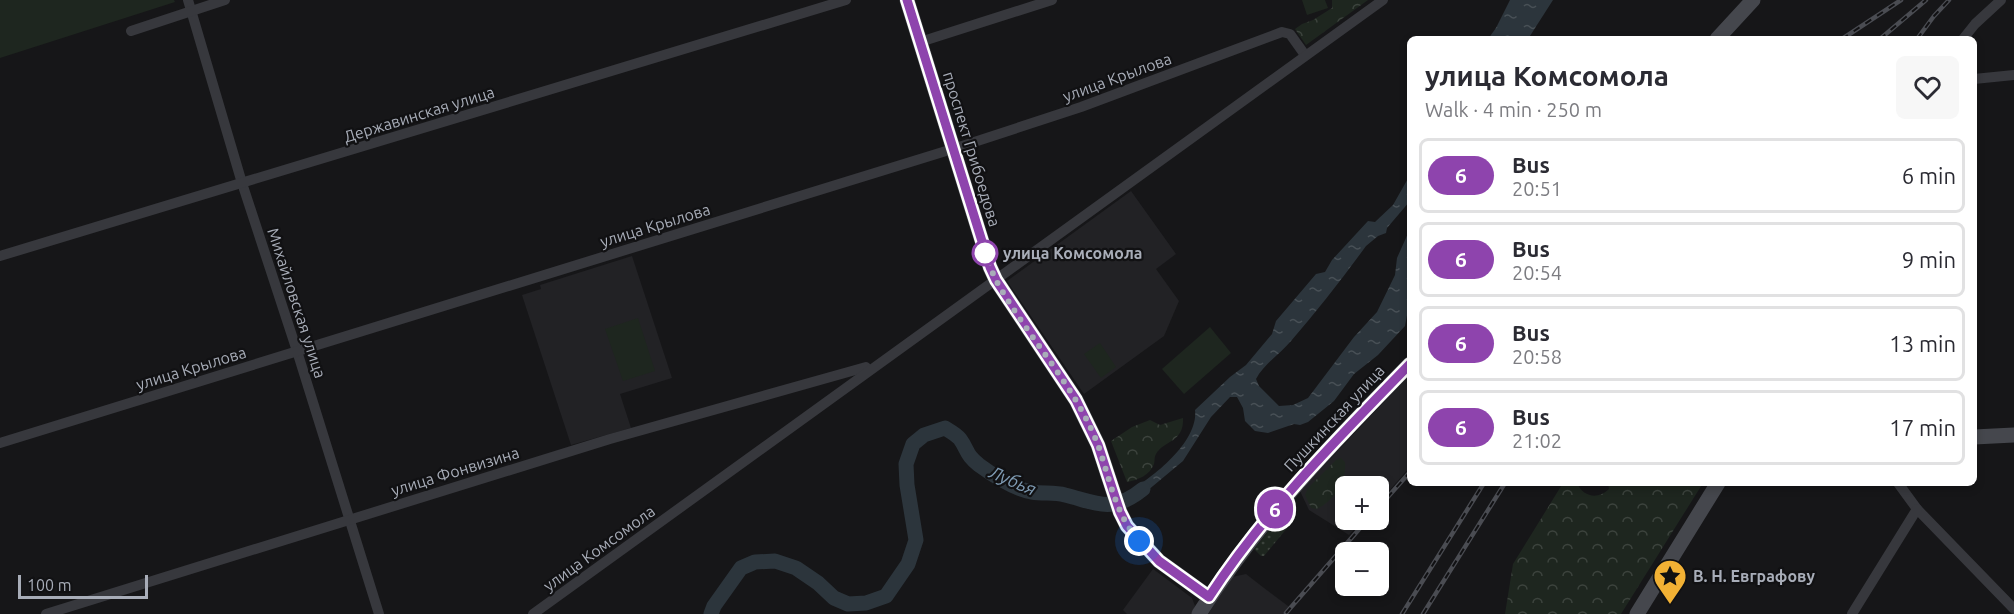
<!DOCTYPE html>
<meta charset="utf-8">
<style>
:root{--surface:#fff;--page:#f7f7f7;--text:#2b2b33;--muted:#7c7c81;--line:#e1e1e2}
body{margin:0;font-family:Ubuntu,sans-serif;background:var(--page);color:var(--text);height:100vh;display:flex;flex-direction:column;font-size:22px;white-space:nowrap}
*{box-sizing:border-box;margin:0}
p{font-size:20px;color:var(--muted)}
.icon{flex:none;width:33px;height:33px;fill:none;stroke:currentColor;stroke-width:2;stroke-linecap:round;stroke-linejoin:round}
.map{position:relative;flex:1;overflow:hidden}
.sheet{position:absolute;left:1407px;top:36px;width:570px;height:450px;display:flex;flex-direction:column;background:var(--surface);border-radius:9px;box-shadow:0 3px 9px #0003}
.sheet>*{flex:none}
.badge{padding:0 12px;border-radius:20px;font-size:21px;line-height:39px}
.buttons{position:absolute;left:1335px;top:476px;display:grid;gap:12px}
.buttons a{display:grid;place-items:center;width:54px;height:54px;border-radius:9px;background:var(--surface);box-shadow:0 3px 9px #0003;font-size:30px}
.scale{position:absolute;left:18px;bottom:15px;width:130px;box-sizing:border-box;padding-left:6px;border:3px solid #a8adb8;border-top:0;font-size:16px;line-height:21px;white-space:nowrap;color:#a8adb8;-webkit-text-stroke:4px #111113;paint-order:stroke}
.you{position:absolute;width:30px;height:30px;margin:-15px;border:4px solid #fff;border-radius:50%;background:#1a73e8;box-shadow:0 0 0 9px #1a73e833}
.map>.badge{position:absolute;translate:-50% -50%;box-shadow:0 0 0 3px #fff}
.round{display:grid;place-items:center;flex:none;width:63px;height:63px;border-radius:9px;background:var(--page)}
.headline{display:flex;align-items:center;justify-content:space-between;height:102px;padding:0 18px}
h1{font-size:28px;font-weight:700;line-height:45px}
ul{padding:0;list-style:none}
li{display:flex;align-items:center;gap:18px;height:75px;margin:0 12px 9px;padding:0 6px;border:3px solid var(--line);border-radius:9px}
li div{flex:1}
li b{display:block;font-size:22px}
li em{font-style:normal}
li .badge{min-width:66px;font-weight:700;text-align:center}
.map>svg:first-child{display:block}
.built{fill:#222225}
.grass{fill:url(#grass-dots)}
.forest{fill:url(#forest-crowns)}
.park{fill:#1e261f}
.water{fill:url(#water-ripples)}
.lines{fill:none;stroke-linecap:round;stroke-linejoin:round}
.river{stroke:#2c353c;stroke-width:15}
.street{stroke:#37383d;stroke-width:10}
.secondary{stroke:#45474d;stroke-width:15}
.rail-casing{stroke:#4a4c52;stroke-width:4.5}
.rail{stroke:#111113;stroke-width:2;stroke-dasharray:7;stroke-linecap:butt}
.line-casing{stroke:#fff;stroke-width:14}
.line{stroke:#8e44ad;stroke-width:9}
.walk{stroke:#a8adb8;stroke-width:6;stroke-dasharray:0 10.8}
.stop-dot{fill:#fff;stroke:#8e44ad;stroke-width:3}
.labels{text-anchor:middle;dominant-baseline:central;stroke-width:4.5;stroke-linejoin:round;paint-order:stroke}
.street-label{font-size:16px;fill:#a8adb8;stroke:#111113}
.stop-label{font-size:16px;font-weight:bold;fill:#a8adb8;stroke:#111113;text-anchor:start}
.poi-label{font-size:16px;font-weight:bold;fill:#a8adb8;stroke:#111113;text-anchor:start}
.water-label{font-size:18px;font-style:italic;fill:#7f9bb3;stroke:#111113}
</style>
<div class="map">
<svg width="2014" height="614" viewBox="0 0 2014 614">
<defs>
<pattern id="grass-dots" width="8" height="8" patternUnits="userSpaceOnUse" patternTransform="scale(1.5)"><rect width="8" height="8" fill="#1e261f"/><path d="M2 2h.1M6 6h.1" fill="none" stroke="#3c433d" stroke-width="1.8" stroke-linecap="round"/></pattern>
<pattern id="forest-crowns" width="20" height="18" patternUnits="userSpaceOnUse" patternTransform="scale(1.5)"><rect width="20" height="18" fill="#1e261f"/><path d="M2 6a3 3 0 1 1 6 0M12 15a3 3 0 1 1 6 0" fill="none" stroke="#3c433d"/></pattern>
<pattern id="water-ripples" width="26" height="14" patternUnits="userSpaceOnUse" patternTransform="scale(1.5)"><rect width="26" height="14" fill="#2c353c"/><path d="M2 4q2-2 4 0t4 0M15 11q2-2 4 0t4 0" fill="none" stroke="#485056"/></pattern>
</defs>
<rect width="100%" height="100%" fill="#161618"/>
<!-- built -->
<g class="built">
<polygon points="1131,191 1176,254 1156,269 1179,301 1164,336 1084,394 1007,281"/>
<polygon points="632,256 672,378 620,394 631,428 571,445 522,295 541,289 540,285"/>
<polygon points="1410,374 1410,467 1379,502 1378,486 1346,486 1346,519 1363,519 1349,535 1309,510 1300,491"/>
<polygon points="1153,569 1192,598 1195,606 1192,614 1127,614 1123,610"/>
<polygon points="1246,574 1264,588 1292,609 1288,614 1208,614 1232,577"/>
</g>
<!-- grass -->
<polygon class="grass" points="1289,517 1293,521 1264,556 1261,556 1254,549 1275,523 1283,525"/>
<!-- forest -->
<g class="forest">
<polygon points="1332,0 1368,0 1306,45 1295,29 1302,24 1313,20 1332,8"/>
<path d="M1183,418C1184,443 1164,440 1156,454C1154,457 1155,461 1154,464C1150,475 1138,480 1127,482L1111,441L1132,427L1150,420L1160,425Z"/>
<path d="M1341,458L1345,462C1347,483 1334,500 1317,509L1311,508L1305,495L1308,488L1337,459Z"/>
<path d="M1563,483H1577C1583,497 1598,500 1609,489L1608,483H1703L1621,614H1505L1513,564Z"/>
</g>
<!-- park -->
<g class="park">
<polygon points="0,0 174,0 175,2 0,58"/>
<polygon points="1302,0 1325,0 1328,8 1307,15"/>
<polygon points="638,318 655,371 623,381 605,329"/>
<polygon points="1210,327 1231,353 1184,394 1162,369"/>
<polygon points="1100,343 1116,367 1101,378 1084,354"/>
</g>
<!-- water -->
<g class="water">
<polygon points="1510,0 1553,0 1528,39 1488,39 1496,28"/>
<path d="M1410,175V201L1387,228L1386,233L1378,236L1366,246C1342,279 1317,311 1291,341C1280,354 1264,364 1256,379L1259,386L1279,406L1293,405L1308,398L1354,337L1377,312L1395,275L1397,258L1410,229V299L1405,326L1378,355L1354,374L1334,401L1308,422L1300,425L1294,424L1268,433L1255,431L1245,421L1243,408L1237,397H1230L1211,417L1183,461L1129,506L1125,493C1151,480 1199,442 1195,410L1230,377L1246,365L1272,334L1276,321L1316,274L1325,272L1332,260L1368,221L1375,222L1393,205Z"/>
</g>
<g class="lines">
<!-- river -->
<path class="river" d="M711,614L714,606L741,568L755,562L775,561L796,568L818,583L834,598L848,604L866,603L886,596L908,564L916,540L907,485L906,464L913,444L924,435L945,428C950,431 957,435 960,439C968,450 966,455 979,465C994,476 1014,489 1032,492C1043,494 1054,492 1065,495C1098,503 1112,514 1143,489"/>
<!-- street -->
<g class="street">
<polyline points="188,0 242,183 297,351 379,614"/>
<polyline points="131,31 225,0"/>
<polyline points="1963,39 1975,24 2001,0"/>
<polyline points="920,42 1052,0"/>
<polyline points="1974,79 2014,75"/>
<polyline points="0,256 846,0"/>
<polyline points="0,443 959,147 1081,107 1282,32 1290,34 1305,55"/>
<polyline points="1898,483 1917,509 2014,609"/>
<polyline points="46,614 610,439 866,367"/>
<polyline points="533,614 1383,0"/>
<polyline points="1852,614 1917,509"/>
</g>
<!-- secondary -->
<g class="secondary">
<polyline points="907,0 990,267 996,280 1076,400 1098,445 1120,512 1127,526 1159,561 1209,597"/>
<polyline points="1717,39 1753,0"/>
<polyline points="1974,437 2014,435"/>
<path d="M1199,614C1258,521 1333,442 1410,364"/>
<polyline points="1637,614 1718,483"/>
</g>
<defs>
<g id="rail">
<polyline points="1842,39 1901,0"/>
<polyline points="1880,39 1926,0"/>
<polyline points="1917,39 1934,16 1949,0"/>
<polyline points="1378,508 1410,472"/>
<polyline points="1286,613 1368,519"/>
<polyline points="1402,614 1484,483"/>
<polyline points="1423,614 1505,483"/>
</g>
</defs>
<!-- rail casing -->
<use href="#rail" class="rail-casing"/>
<!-- rail -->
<use href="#rail" class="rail"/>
</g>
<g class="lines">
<defs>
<path id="line" d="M907,0L990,267L996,280L1076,400L1098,445L1120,512L1127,526L1159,561L1209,597C1265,511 1339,437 1410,364"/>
</defs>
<!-- line casing -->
<use href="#line" class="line-casing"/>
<!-- line -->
<use href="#line" class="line"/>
<!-- walk -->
<path class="walk" d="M985,253C989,262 992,273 997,282C1028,338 1075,385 1098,445C1110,479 1115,514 1139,541"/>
</g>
<!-- icons -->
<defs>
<symbol id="sight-pin" viewBox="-11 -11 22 30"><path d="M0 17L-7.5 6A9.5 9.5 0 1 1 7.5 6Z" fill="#f2b134" stroke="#111113"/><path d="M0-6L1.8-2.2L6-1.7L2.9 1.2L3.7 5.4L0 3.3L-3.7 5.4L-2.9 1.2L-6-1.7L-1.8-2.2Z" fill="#111"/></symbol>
</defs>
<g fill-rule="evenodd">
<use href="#sight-pin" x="1651" y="557" width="38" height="52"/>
</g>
<!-- markers -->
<circle class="stop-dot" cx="985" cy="253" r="12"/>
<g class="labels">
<!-- street labels -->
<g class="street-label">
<text transform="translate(1117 77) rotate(-20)">улица Крылова</text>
<text transform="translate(419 114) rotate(-17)">Державинская улица</text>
<text transform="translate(972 149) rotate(73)">проспект Грибоедова</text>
<text transform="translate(655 225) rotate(-17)">улица Крылова</text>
<text transform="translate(297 303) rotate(72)">Михайловская улица</text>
<text transform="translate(191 368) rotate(-17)">улица Крылова</text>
<text transform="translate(1334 418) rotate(-47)">Пушкинская улица</text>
<text transform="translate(455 471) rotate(-17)">улица Фонвизина</text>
<text transform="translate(599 548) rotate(-36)">улица Комсомола</text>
</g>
<!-- stop labels -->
<g class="stop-label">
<text x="1003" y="253">улица Комсомола</text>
</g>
<!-- poi labels -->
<g class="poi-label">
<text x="1693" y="576">В. Н. Евграфову</text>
</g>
<!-- water labels -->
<g class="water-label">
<text transform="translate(1013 480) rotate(23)">Лубья</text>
</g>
</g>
</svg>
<div class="buttons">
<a>+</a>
<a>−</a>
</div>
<div class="scale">100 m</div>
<div class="you" style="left:1139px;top:541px"></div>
<b class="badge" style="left:1275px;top:509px;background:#8e44ad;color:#fff">6</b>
<section class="sheet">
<div class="headline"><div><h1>улица Комсомола</h1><p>Walk · 4 min · 250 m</p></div><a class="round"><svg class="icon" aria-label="heart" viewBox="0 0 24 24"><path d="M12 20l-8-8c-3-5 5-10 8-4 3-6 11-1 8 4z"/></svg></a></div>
<ul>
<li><span class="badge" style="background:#8e44ad;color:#fff">6</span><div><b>Bus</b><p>20:51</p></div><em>6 min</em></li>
<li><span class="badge" style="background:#8e44ad;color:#fff">6</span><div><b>Bus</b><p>20:54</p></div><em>9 min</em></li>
<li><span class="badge" style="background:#8e44ad;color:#fff">6</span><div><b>Bus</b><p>20:58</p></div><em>13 min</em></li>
<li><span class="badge" style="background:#8e44ad;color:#fff">6</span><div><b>Bus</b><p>21:02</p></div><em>17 min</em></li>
</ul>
</section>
</div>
